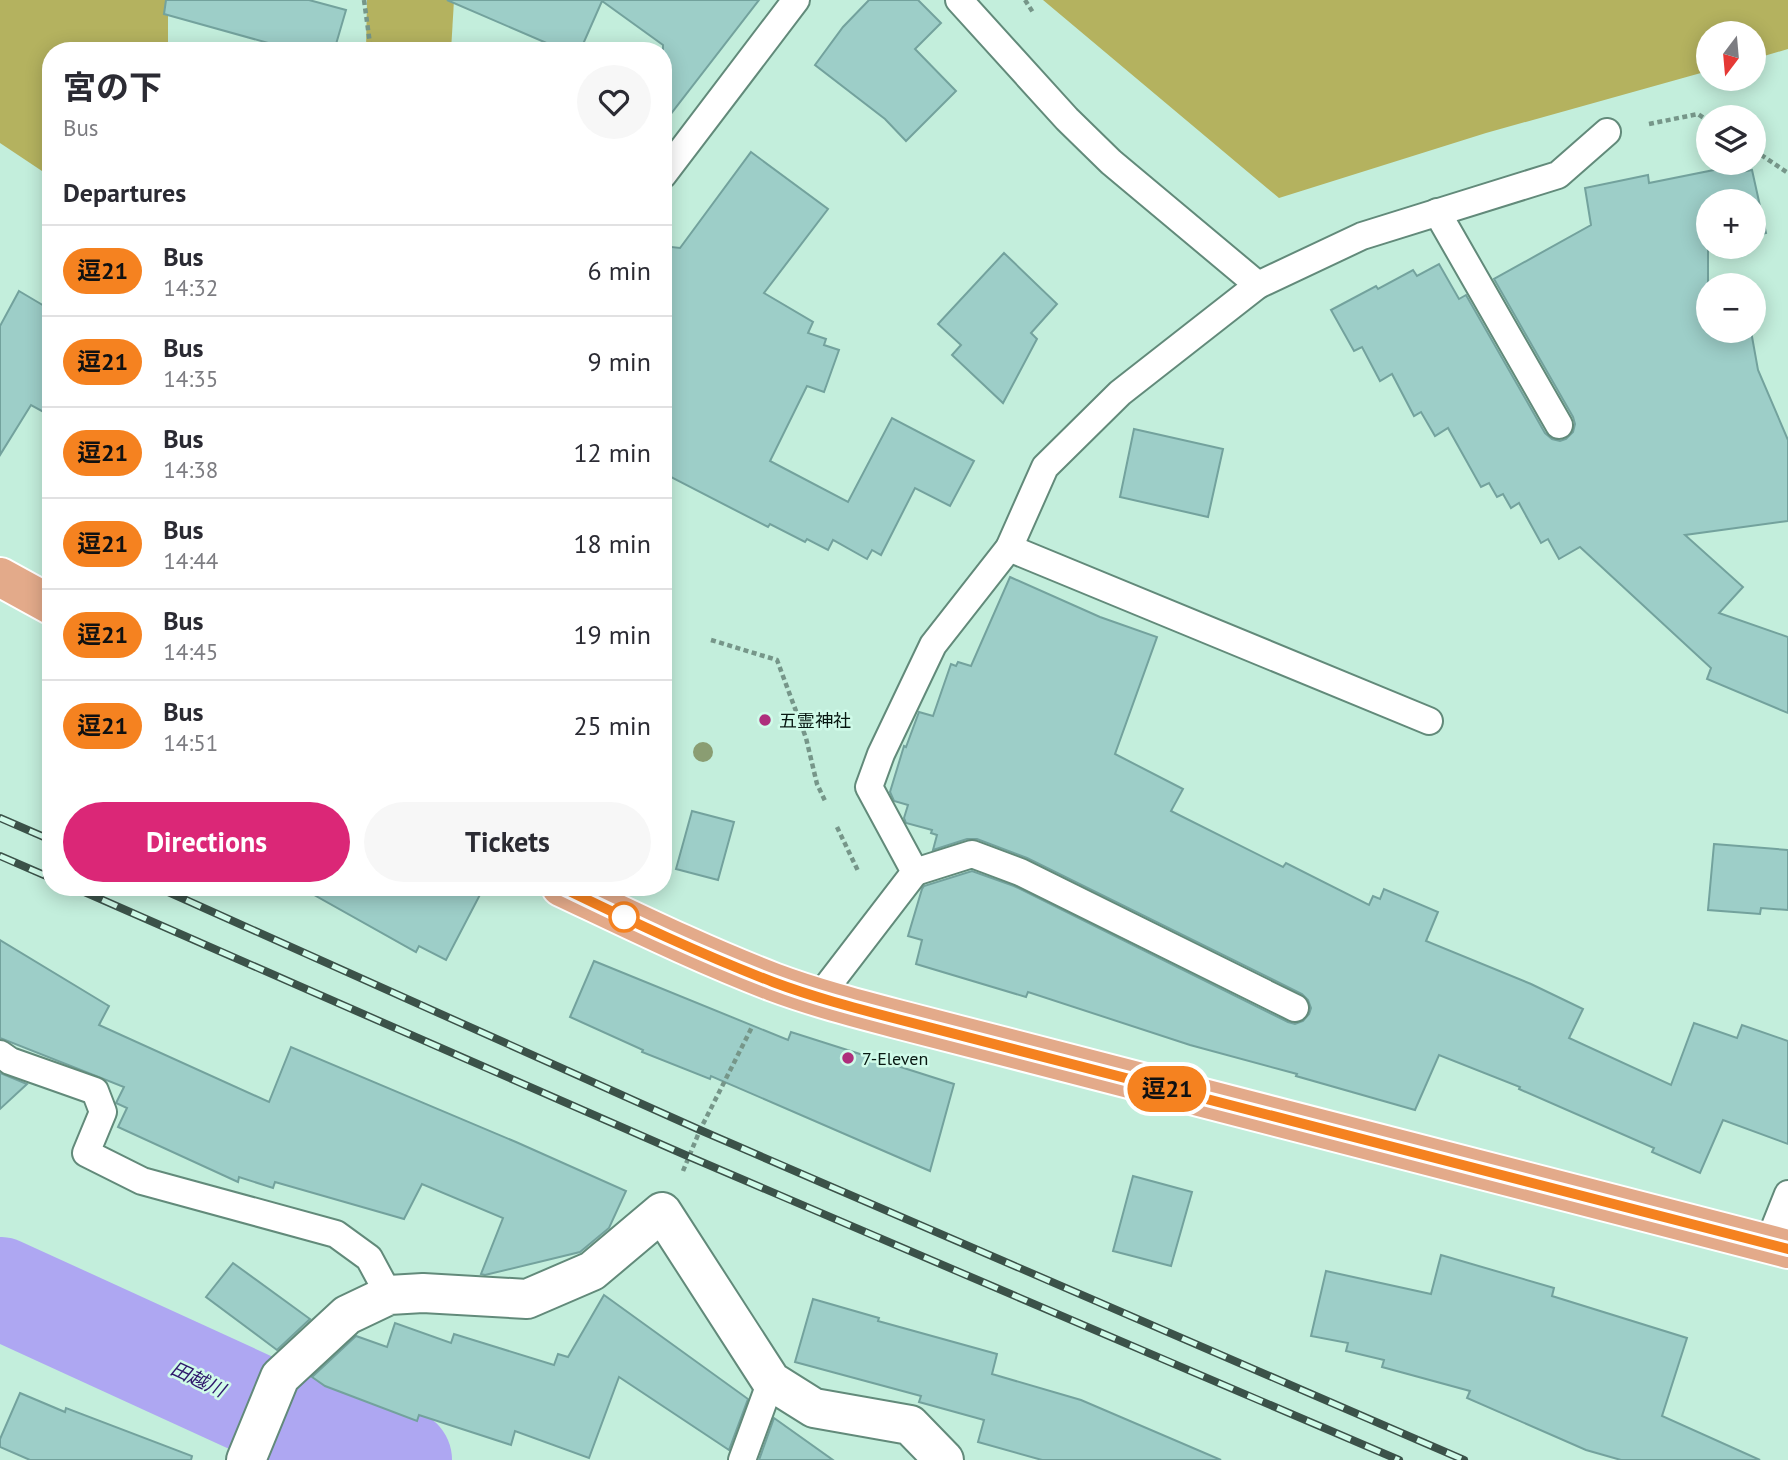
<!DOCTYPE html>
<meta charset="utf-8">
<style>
:root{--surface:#fff;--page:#f7f7f7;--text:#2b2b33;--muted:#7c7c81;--line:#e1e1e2;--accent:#db2777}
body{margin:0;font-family:"PT Sans","Noto Sans JP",sans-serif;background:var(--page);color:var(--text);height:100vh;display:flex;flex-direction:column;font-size:26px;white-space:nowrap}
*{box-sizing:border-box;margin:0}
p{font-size:23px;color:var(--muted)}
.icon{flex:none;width:38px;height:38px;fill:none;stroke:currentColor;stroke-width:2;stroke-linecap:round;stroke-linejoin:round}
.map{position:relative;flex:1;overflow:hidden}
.sheet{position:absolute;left:42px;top:42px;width:630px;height:854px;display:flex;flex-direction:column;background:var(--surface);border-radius:28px;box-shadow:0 4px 18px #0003}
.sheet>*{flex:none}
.badge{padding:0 14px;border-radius:23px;font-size:24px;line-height:46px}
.needle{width:46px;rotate:196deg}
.tools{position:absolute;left:1696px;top:21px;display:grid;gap:14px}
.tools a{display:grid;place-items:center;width:70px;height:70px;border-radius:50%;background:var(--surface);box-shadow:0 4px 18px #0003;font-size:35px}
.map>.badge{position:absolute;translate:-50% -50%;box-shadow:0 0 0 4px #fff}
h2{padding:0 21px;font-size:26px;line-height:63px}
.round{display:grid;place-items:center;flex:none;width:74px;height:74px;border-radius:37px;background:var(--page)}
.overview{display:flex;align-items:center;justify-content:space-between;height:119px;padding:0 21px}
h1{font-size:33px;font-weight:700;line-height:52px}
.cta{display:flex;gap:14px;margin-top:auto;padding:14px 21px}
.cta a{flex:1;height:80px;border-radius:42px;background:var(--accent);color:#fff;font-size:28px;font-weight:700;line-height:80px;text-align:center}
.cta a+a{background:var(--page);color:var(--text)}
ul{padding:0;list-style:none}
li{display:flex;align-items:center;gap:21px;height:91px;padding:0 21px;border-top:2px solid var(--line)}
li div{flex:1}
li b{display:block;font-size:26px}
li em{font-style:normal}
li .badge{min-width:77px;font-weight:700;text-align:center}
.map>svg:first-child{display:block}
.forest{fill:#b4b25f}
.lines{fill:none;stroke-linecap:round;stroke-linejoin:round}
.river{stroke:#aea7f2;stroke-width:102}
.building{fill:#9dcec8;stroke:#73a29d;stroke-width:2}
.lane-casing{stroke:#628a7a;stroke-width:30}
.street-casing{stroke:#628a7a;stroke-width:42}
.primary-casing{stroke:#fff;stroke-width:42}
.path{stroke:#769689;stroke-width:4.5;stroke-dasharray:5 3.5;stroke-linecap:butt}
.lane{stroke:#fff;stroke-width:26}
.street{stroke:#fff;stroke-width:38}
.primary{stroke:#e3aa8a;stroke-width:38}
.rail-casing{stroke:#3b5249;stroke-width:8}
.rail{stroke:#d0fbe9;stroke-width:5;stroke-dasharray:16;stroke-linecap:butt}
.tree{fill:#8a9d72}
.line-casing{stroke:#fff;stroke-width:16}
.line{stroke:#f58220;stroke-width:10}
.poi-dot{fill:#ae2e7c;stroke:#d0fbe9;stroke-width:2.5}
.stop-dot{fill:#fff;stroke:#f58220;stroke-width:3.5}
.labels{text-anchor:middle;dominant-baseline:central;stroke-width:5;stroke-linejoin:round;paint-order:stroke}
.poi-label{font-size:18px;fill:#081812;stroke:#d0fbe9;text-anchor:start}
.water-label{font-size:19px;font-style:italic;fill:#2e176b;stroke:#d0fbe9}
</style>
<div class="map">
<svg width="1788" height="1460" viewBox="0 0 1788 1460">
<rect width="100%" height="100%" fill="#c3eedc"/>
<!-- forest -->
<g class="forest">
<polygon points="0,0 168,0 168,51 51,51 51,177 0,143"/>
<polygon points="367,0 454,0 451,51 366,51"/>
<polygon points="1043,0 1788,0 1788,49 1754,59 1754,33 1708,33 1708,71 1486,133 1279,198"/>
</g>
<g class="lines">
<!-- river -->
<polyline class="river" points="0,1288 284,1418 367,1450 401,1460"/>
</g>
<!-- building -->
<g class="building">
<polygon points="166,0 309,0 346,10 334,51 297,51 164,14"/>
<polygon points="447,0 759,0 663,124 663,45 602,1 580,51 565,51"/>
<polygon points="869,0 918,0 941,23 915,49 956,91 906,141 885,119 815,65 843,27"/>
<polygon points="751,152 828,209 764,293 813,322 808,333 826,339 824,345 839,350 824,392 807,386 770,461 848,502 892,418 974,461 950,506 915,488 881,555 872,550 867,559 833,540 828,550 807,539 805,542 770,524 768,527 663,473 663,246 680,248"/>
<polygon points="1739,165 1741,172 1752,170 1766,233 1754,236 1754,201 1708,201 1708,331 1751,331 1758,370 1788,440 1788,521 1685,535 1743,587 1719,613 1788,637 1788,713 1707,679 1711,668 1580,547 1559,559 1548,539 1541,543 1519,503 1511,508 1503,494 1497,497 1489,483 1481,487 1448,428 1435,436 1421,412 1414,416 1392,374 1380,381 1362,347 1354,351 1331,310 1376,286 1378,289 1413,270 1417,276 1439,264 1459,299 1466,295 1545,433 1552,439 1560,441 1566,439 1573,432 1575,424 1573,417 1494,279 1591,225 1585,188 1648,175 1649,183"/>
<polygon points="1004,253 1057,304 1031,333 1037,339 1003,403 952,355 961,345 938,324"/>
<polygon points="19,291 51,310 51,416 31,405 0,455 0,326"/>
<polygon points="1134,429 1223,449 1208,517 1120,497"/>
<polygon points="1010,577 1100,617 1157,637 1115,754 1183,789 1171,811 1283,867 1286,863 1369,905 1373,896 1380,899 1384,889 1438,912 1426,941 1531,984 1583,1009 1569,1038 1671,1085 1694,1023 1737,1038 1742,1025 1788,1041 1788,1144 1723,1120 1700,1173 1652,1152 1654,1148 1519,1089 1520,1087 1439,1055 1415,1110 1296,1076 1297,1074 1190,1045 1028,992 1026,997 916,964 922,940 908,936 922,889 924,886 972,871 1014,886 1288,1022 1295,1024 1303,1021 1309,1014 1311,1008 1308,1000 1302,994 1027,858 977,839 967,839 933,850 937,835 931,833 932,830 906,823 904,818 908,805 894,801 890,792 904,746 906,747 919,712 933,716 951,664 956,666 958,662 971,666"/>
<polygon points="692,811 734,822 718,880 676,869"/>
<polygon points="1714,844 1788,850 1788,910 1761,908 1760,914 1708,910"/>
<polygon points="300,887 484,887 446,960 419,946 416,952"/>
<polygon points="0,940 109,1006 99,1025 269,1102 291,1047 516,1142 626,1191 609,1228 580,1252 485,1275 481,1274 503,1218 422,1184 404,1219 275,1182 273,1188 239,1177 238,1182 118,1127 127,1108 116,1103 124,1087 0,1038"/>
<polygon points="594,961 788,1040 791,1032 954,1084 930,1171 711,1076 710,1079 642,1052 643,1050 570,1017"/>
<polygon points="0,1073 27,1084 0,1109"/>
<polygon points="1133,1176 1192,1192 1171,1266 1113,1251"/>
<polygon points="1441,1255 1554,1288 1552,1296 1687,1338 1662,1416 1760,1460 1621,1460 1586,1450 1467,1398 1470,1391 1382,1367 1384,1360 1346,1351 1348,1343 1311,1336 1326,1271 1431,1294"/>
<polygon points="233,1263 310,1319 277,1350 206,1297"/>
<polygon points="604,1295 748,1399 729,1450 619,1377 589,1458 515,1431 511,1445 419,1415 417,1421 325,1386 312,1377 356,1336 387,1347 395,1323 451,1343 454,1334 554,1365 558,1354 568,1357"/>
<polygon points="813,1299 879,1318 878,1321 997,1354 992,1374 1081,1400 1221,1460 1042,1460 978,1442 984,1420 919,1402 921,1396 795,1362"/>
<polygon points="20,1393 65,1412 66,1408 192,1456 191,1460 30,1460 0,1447 0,1439"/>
<polygon points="774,1418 833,1460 759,1460"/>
</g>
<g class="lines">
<defs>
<g id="lane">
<polyline points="959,0 1067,119 1111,162 1258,285"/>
<polyline points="663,175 796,0"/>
<polyline points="1437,212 1559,425"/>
<polyline points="1009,548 1429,721"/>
<polyline points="915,872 972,854 1020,872 1295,1008"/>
<polyline points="819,997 915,872 869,787 881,754 933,645 1009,548 1045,467 1120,393 1258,285 1362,236 1558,175 1607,132"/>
<polyline points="0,1054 10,1061 95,1091 103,1112 86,1153 142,1181 336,1234 369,1258 389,1295"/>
<polyline points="1768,1244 1788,1194"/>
<polyline points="742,1460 771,1381"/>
</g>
<polyline id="street" points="246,1460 280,1377 347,1315 389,1295 423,1293 527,1299 592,1271 662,1212 771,1381 814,1408 910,1425 944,1460"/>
<g id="primary">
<polyline points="0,577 51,605"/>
<path d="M561,887C631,920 700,954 773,982C813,997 855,1008 897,1019L1788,1249"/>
</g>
</defs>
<!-- lane casing -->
<use href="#lane" class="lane-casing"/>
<!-- street casing -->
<use href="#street" class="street-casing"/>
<!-- primary casing -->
<use href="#primary" class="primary-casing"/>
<!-- path -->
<g class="path">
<polyline points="364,0 371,51"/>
<polyline points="1025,0 1034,14"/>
<polyline points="1649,124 1698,114 1708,121"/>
<polyline points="1754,150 1788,173"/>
<polyline points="711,640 777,660 806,738 817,784 826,803"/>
<polyline points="837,827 859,873"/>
<polyline points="683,1171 700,1130 752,1027"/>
</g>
<!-- lane -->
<use href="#lane" class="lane"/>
<!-- street -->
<use href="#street" class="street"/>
<!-- primary -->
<use href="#primary" class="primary"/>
<defs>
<g id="rail">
<polyline points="0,818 51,840"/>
<polyline points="0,856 51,878"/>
<polyline points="73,887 690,1157 1399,1460"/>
<polyline points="157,887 700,1130 1464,1460"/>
</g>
</defs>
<!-- rail casing -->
<use href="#rail" class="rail-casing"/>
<!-- rail -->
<use href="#rail" class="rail"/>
</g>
<!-- trees -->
<circle class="tree" cx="703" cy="752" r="10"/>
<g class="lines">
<defs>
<path id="line" d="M561,887C631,921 700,954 773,982C813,997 855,1008 897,1019L1788,1249"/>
</defs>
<!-- line casing -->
<use href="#line" class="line-casing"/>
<!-- line -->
<use href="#line" class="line"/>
</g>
<!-- markers -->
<g class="poi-dot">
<circle cx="765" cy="720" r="7"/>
<circle cx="848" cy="1058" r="7"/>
</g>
<circle class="stop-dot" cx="624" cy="917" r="14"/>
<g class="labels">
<!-- poi labels -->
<g class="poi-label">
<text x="779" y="720">五霊神社</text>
<text x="862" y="1058">7-Eleven</text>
</g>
<!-- water labels -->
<g class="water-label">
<text transform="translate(198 1379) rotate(25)">田越川</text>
</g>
</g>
</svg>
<div class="tools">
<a><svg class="needle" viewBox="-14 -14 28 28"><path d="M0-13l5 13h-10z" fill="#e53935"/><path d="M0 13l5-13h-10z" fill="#7c7c81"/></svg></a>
<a><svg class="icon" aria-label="layers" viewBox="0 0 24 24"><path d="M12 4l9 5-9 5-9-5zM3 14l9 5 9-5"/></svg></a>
<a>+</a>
<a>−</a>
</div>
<b class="badge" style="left:1167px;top:1089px;background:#f58220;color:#111">逗21</b>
<section class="sheet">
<div class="overview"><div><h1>宮の下</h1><p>Bus</p></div><a class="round"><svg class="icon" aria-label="heart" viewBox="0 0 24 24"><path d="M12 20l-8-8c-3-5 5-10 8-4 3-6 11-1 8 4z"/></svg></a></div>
<h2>Departures</h2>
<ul>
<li><span class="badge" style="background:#f58220;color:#111">逗21</span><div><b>Bus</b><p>14:32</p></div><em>6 min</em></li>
<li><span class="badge" style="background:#f58220;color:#111">逗21</span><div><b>Bus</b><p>14:35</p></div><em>9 min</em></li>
<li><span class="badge" style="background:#f58220;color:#111">逗21</span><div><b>Bus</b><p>14:38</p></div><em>12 min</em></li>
<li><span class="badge" style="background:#f58220;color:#111">逗21</span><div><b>Bus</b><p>14:44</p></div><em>18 min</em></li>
<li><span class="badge" style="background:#f58220;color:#111">逗21</span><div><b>Bus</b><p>14:45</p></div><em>19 min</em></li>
<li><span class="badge" style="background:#f58220;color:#111">逗21</span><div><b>Bus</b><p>14:51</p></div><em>25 min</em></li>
</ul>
<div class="cta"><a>Directions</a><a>Tickets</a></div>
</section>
</div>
